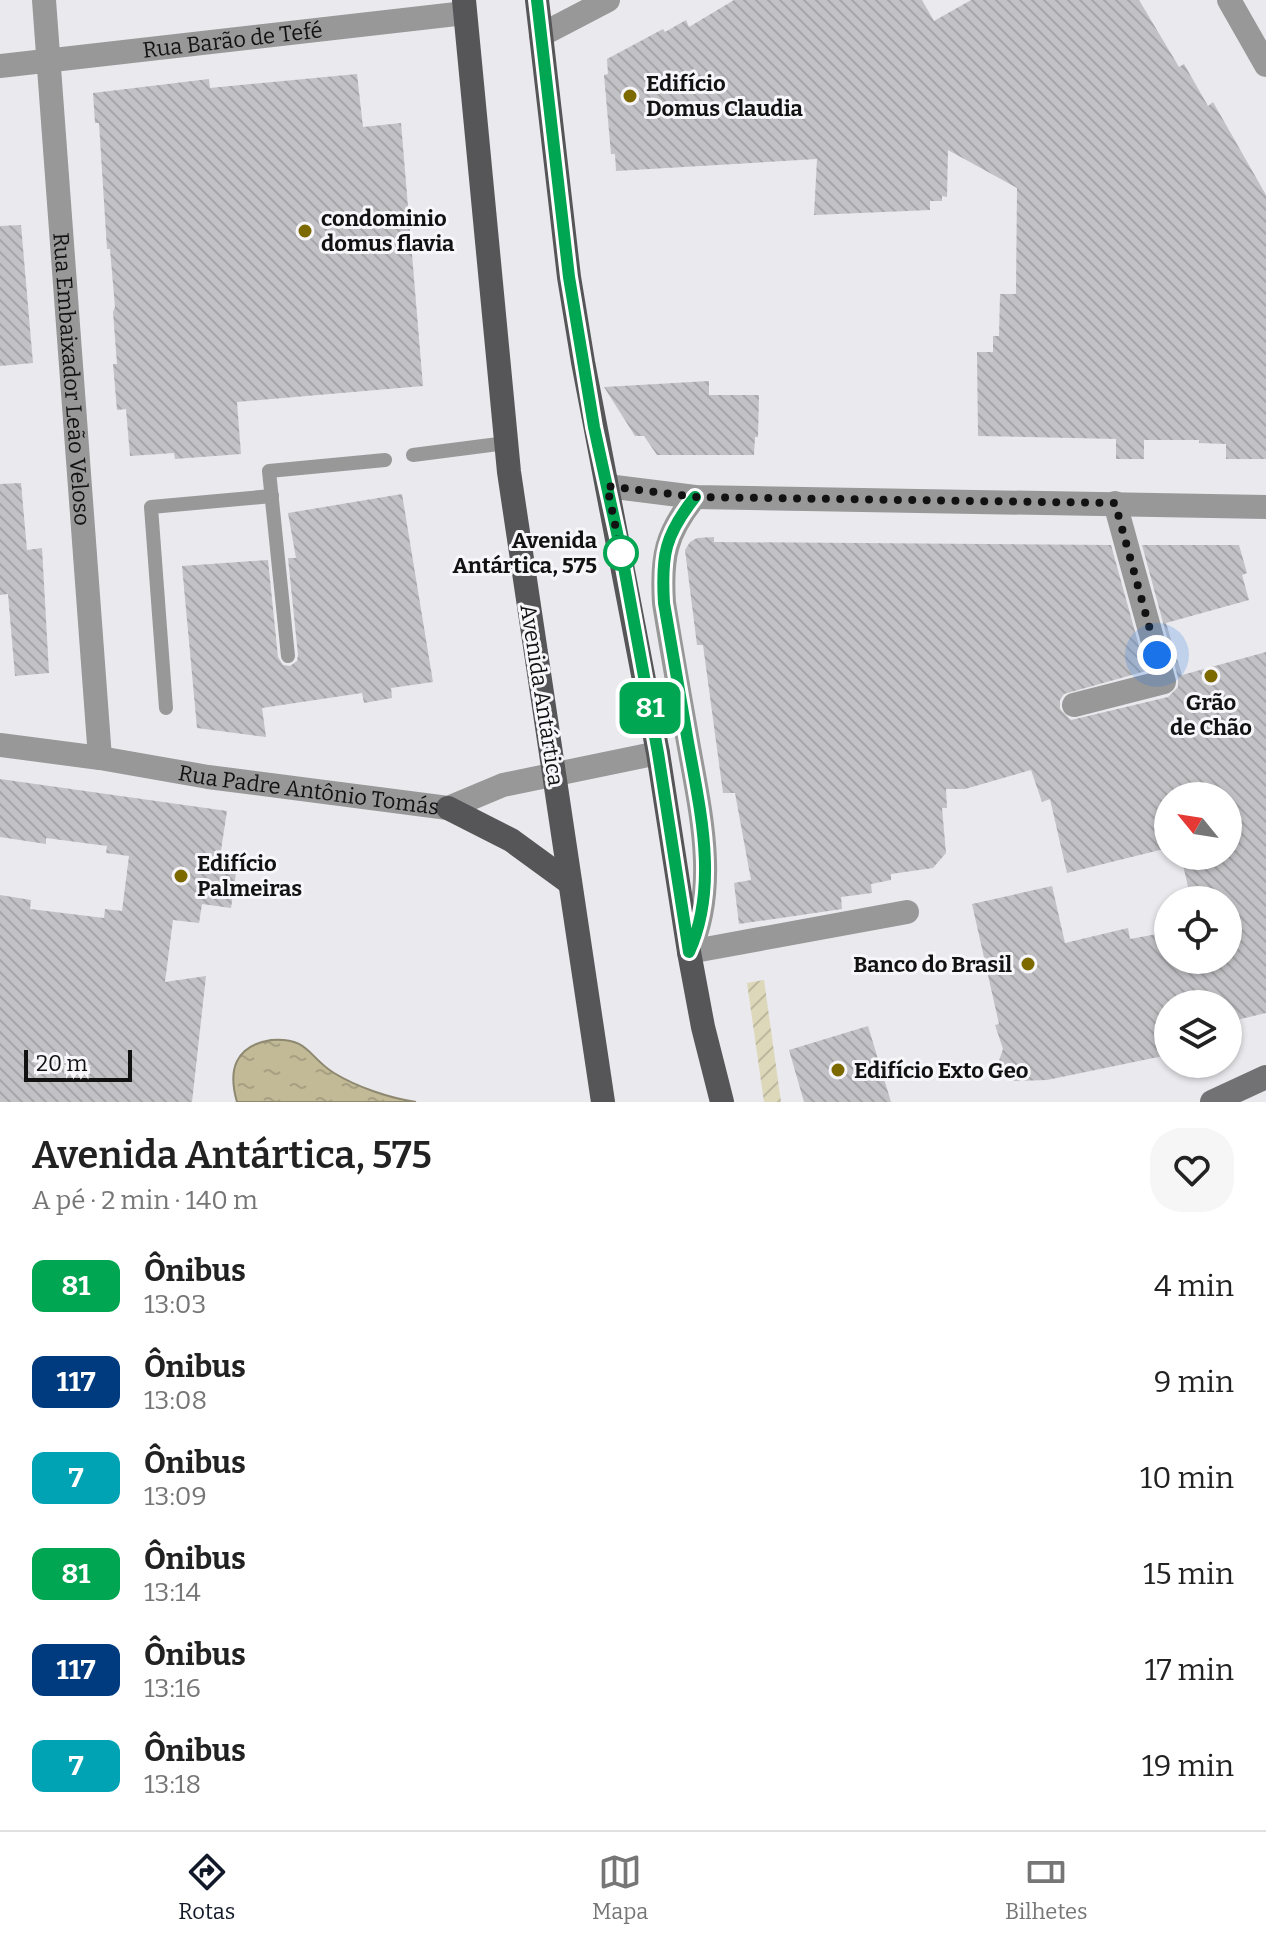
<!DOCTYPE html>
<html lang="pt">
<meta charset="utf-8">
<style>
:root{--surface:#fff;--page:#f6f6f6;--text:#222;--muted:#767676;--line:#e0e0e0;--accent:#111827}
body{margin:0;font-family:Bitter,serif;background:var(--page);color:var(--text);height:100vh;display:flex;flex-direction:column;font-size:30px;white-space:nowrap}
*{box-sizing:border-box;margin:0}
p{font-size:26px;color:var(--muted)}
.icon{flex:none;width:44px;height:44px;fill:none;stroke:currentColor;stroke-width:2;stroke-linecap:round;stroke-linejoin:round}
.map{position:relative;height:1102px;overflow:hidden}
.sheet{display:flex;flex-direction:column;background:var(--surface);flex:1}
.sheet>*{flex:none}
.badge{padding:0 16px;border-radius:12px;font-size:28px;line-height:52px}
.needle{width:52px;rotate:300deg}
.tools{position:absolute;left:1154px;top:782px;display:grid;gap:16px}
.tools a{display:grid;place-items:center;width:88px;height:88px;border-radius:50%;background:var(--surface);box-shadow:0 2px 6px #0004;font-size:40px}
.scale{position:absolute;left:24px;bottom:20px;width:108px;box-sizing:border-box;padding-left:8px;border:4px solid #121213;border-top:0;font-size:22px;line-height:28px;white-space:nowrap;color:#121213;-webkit-text-stroke:6px #f7f6fa;paint-order:stroke}
.you{position:absolute;width:40px;height:40px;margin:-20px;border:6px solid #fff;border-radius:50%;background:#1a73e8;box-shadow:0 0 0 12px #1a73e833}
.map>.badge{position:absolute;translate:-50% -50%;box-shadow:0 0 0 4px #fff}
.round{display:grid;place-items:center;flex:none;width:84px;height:84px;border-radius:32px;background:var(--page)}
.head{display:flex;align-items:center;justify-content:space-between;height:136px;padding:0 32px}
h1{font-size:38px;font-weight:600;line-height:60px}
ul{padding:0;list-style:none}
li{display:flex;align-items:center;gap:24px;height:96px;padding:0 32px}
li div{flex:1}
li b{display:block;font-size:30px}
li em{font-style:normal}
li .badge{min-width:88px;font-weight:700;text-align:center}
.tab-bar{display:flex;justify-content:space-around;align-items:center;height:112px;border-top:2px solid var(--line);background:var(--surface);font-size:22px;color:var(--muted)}
.tab-bar a{display:grid;justify-items:center;gap:4px}
.tab-bar .selected{color:var(--accent)}
.map>svg:first-child{display:block}
.garden{fill:url(#garden-furrows)}
.water{fill:url(#water-ripples);stroke:#8d886f;stroke-width:2}
.building{fill:url(#building-back-hatch)}
.lines{fill:none;stroke-linecap:round;stroke-linejoin:round}
.lane{stroke:#989899;stroke-width:14}
.street{stroke:#989899;stroke-width:24}
.secondary{stroke:#727173;stroke-width:24}
.primary{stroke:#565558;stroke-width:24}
.line-casing{stroke:#fff;stroke-width:18}
.line{stroke:#00a651;stroke-width:12}
.walk{stroke:#121213;stroke-width:8;stroke-dasharray:0 14.4}
.poi-dot{fill:#7c6900;stroke:#f7f6fa;stroke-width:3}
.stop-dot{fill:#fff;stroke:#00a651;stroke-width:4}
.labels{text-anchor:middle;dominant-baseline:central;stroke-width:6;stroke-linejoin:round;paint-order:stroke}
.street-label{font-size:22px;fill:#121213;stroke:#f7f6fa}
.poi-label{font-size:22px;font-weight:bold;fill:#121213;stroke:#f7f6fa;text-anchor:start}
.stop-label{font-size:22px;font-weight:bold;fill:#121213;stroke:#f7f6fa;text-anchor:end}
</style>
<div class="map">
<svg width="1266" height="1102" viewBox="0 0 1266 1102">
<defs>
<pattern id="garden-furrows" width="10" height="10" patternUnits="userSpaceOnUse" patternTransform="scale(2)"><rect width="10" height="10" fill="#ded8ba"/><path d="M-1 1l2-2M0 10L10 0M9 11l2-2" fill="none" stroke="#bdb89f"/></pattern>
<pattern id="water-ripples" width="26" height="14" patternUnits="userSpaceOnUse" patternTransform="scale(2)"><rect width="26" height="14" fill="#c2ba97"/><path d="M2 4q2-2 4 0t4 0M15 11q2-2 4 0t4 0" fill="none" stroke="#a69f81"/></pattern>
<pattern id="building-back-hatch" width="6" height="6" patternUnits="userSpaceOnUse" patternTransform="scale(2)"><rect width="6" height="6" fill="#c2c1c5"/><path d="M-1 5l2 2M0 0l6 6M5-1l2 2" fill="none" stroke="#a6a5a8"/></pattern>
</defs>
<rect width="100%" height="100%" fill="#eae9ed"/>
<!-- garden -->
<polygon class="garden" points="764,980 781,1102 764,1102 747,983"/>
<!-- water -->
<path class="water" d="M271,1040C309,1037 308,1057 334,1073C357,1087 389,1098 416,1102H237C228,1071 234,1046 271,1040Z"/>
<!-- building -->
<g class="building">
<polygon points="734,0 922,0 934,21 971,0 1139,0 1179,67 1184,64 1208,106 1213,102 1266,195 1266,459 1226,459 1226,444 1199,443 1199,440 1144,440 1144,459 1116,459 1116,439 978,436 977,352 993,352 993,336 999,336 1000,294 1016,294 1017,188 948,150 947,197 942,196 942,201 930,201 930,210 814,215 817,159 616,171 615,154 611,154 604,75 608,74 607,59 663,29 665,32 686,20 689,27"/>
<polygon points="357,74 363,127 401,123 423,386 237,402 241,454 175,459 174,453 130,456 126,409 117,410 113,364 117,364 113,312 115,307 110,249 107,249 99,123 95,123 93,93 209,79 210,88"/>
<polygon points="21,225 33,363 0,366 0,226"/>
<polygon points="709,381 709,395 759,395 758,437 755,437 754,455 657,455 644,436 635,436 604,387"/>
<polygon points="21,483 27,550 42,548 49,673 15,676 8,594 0,595 0,484"/>
<polygon points="402,494 433,682 391,688 392,698 364,703 362,693 262,708 266,737 197,728 182,566 268,560 278,657 283,665 290,666 297,661 298,655 288,558 296,558 288,513"/>
<polygon points="714,537 714,542 1111,545 1146,671 1064,694 1060,700 1060,709 1071,720 1168,697 1178,687 1178,678 1142,545 1239,545 1247,573 1242,575 1249,600 1166,623 1182,675 1266,652 1266,1013 1228,1022 1228,1004 1168,1004 1168,1055 1047,1080 1015,1081 994,1075 1003,1049 995,1025 999,1024 972,904 1052,886 1065,943 1128,928 1130,939 1168,932 1168,960 1228,960 1228,900 1191,900 1181,856 1228,856 1228,796 1168,796 1168,848 1067,873 1050,799 1042,802 1031,770 965,789 946,789 947,808 942,808 946,853 933,868 891,874 891,880 871,884 872,893 841,897 842,909 739,924 734,883 751,880 735,793 723,793 703,645 697,645 685,550 690,542 697,538"/>
<polygon points="0,779 227,811 220,857 238,859 231,908 202,904 199,923 173,920 165,982 206,976 192,1102 0,1102 0,895 31,900 30,909 104,918 105,909 122,911 129,856 106,853 107,846 46,838 46,844 0,837"/>
<polygon points="868,1026 891,1102 804,1102 789,1050"/>
</g>
<g class="lines">
<!-- lane -->
<g class="lane">
<polyline points="413,455 506,443"/>
<polyline points="288,656 269,471 385,460"/>
<polyline points="166,708 151,507 272,496"/>
</g>
<!-- street -->
<g class="street">
<path id="s1" d="M44,0L100,758"/>
<polyline points="1229,0 1266,65"/>
<polyline points="541,35 608,0"/>
<path id="s2" d="M0,66L465,13"/>
<polyline points="607,486 695,497 1266,507"/>
<polyline points="1074,705 1164,682 1115,503"/>
<path id="s3" d="M0,745L100,758L208,777L448,808L503,785L658,753"/>
<path d="M689,952C720,885 699,806 687,736C679,691 671,647 664,603C661,557 666,533 695,497"/>
<polyline points="689,952 907,912"/>
</g>
<!-- secondary -->
<polyline class="secondary" points="1212,1102 1266,1077"/>
<!-- primary -->
<g class="primary">
<polyline points="464,0 509,472 603,1102"/>
<polyline points="537,0 569,277 583,362 658,753 689,952 703,1027 722,1102"/>
<polyline points="448,808 511,840 570,883"/>
</g>
</g>
<g class="lines">
<defs>
<path id="line" d="M537,0L569,277L594,427L621,551L658,753L689,952C719,886 700,810 688,742C680,695 672,649 664,603C661,555 665,535 695,497"/>
</defs>
<!-- line casing -->
<use href="#line" class="line-casing"/>
<!-- line -->
<use href="#line" class="line"/>
<!-- walk -->
<polyline class="walk" points="621,553 607,486 695,497 1115,503 1157,655"/>
</g>
<!-- markers -->
<g class="poi-dot">
<circle cx="630" cy="96" r="8"/>
<circle cx="305" cy="231" r="8"/>
<circle cx="1211" cy="676" r="8"/>
<circle cx="181" cy="876" r="8"/>
<circle cx="1028" cy="964" r="8"/>
<circle cx="838" cy="1070" r="8"/>
</g>
<circle class="stop-dot" cx="621" cy="553" r="16"/>
<g class="labels">
<!-- street labels -->
<g class="street-label">
<text stroke="none"><textPath href="#s2" startOffset="234">Rua Barão de Tefé</textPath></text>
<text stroke="none"><textPath href="#s1" startOffset="380">Rua Embaixador Leão Veloso</textPath></text>
<text transform="translate(542 695) rotate(81)">Avenida Antártica</text>
<text stroke="none"><textPath href="#s3" startOffset="312">Rua Padre Antônio Tomás</textPath></text>
</g>
<!-- poi labels -->
<g class="poi-label">
<text x="646" y="83">Edifício<tspan x="646" dy="25">Domus Claudia</tspan></text>
<text x="321" y="218">condominio<tspan x="321" dy="25">domus flavia</tspan></text>
<text x="1211" y="702" text-anchor="middle">Grão<tspan x="1211" dy="25">de Chão</tspan></text>
<text x="197" y="863">Edifício<tspan x="197" dy="25">Palmeiras</tspan></text>
<text x="1012" y="964" text-anchor="end">Banco do Brasil</text>
<text x="854" y="1070">Edifício Exto Geo</text>
</g>
<!-- stop labels -->
<g class="stop-label">
<text x="597" y="540">Avenida<tspan x="597" dy="25">Antártica, 575</tspan></text>
</g>
</g>
</svg>
<div class="tools">
<a><svg class="needle" viewBox="-14 -14 28 28"><path d="M0-13l5 13h-10z" fill="#e53935"/><path d="M0 13l5-13h-10z" fill="#767676"/></svg></a>
<a><svg class="icon" aria-label="locate" viewBox="0 0 24 24"><circle cx="12" cy="12" r="6"/><path d="M12 2v4M12 18v4M2 12h4M18 12h4"/></svg></a>
<a><svg class="icon" aria-label="layers" viewBox="0 0 24 24"><path d="M12 4l9 5-9 5-9-5zM3 14l9 5 9-5"/></svg></a>
</div>
<div class="scale">20 m</div>
<div class="you" style="left:1157px;top:655px"></div>
<b class="badge" style="left:650px;top:708px;background:#00a651;color:#fff">81</b>
</div>
<section class="sheet">
<div class="head"><div><h1>Avenida Antártica, 575</h1><p>A pé · 2 min · 140 m</p></div><a class="round"><svg class="icon" aria-label="heart" viewBox="0 0 24 24"><path d="M12 20l-8-8c-3-5 5-10 8-4 3-6 11-1 8 4z"/></svg></a></div>
<ul>
<li><span class="badge" style="background:#00a651;color:#fff">81</span><div><b>Ônibus</b><p>13:03</p></div><em>4 min</em></li>
<li><span class="badge" style="background:#003b80;color:#fff">117</span><div><b>Ônibus</b><p>13:08</p></div><em>9 min</em></li>
<li><span class="badge" style="background:#00a3b4;color:#fff">7</span><div><b>Ônibus</b><p>13:09</p></div><em>10 min</em></li>
<li><span class="badge" style="background:#00a651;color:#fff">81</span><div><b>Ônibus</b><p>13:14</p></div><em>15 min</em></li>
<li><span class="badge" style="background:#003b80;color:#fff">117</span><div><b>Ônibus</b><p>13:16</p></div><em>17 min</em></li>
<li><span class="badge" style="background:#00a3b4;color:#fff">7</span><div><b>Ônibus</b><p>13:18</p></div><em>19 min</em></li>
</ul>
</section>
<nav class="tab-bar">
<a class="selected"><svg class="icon" aria-label="directions" viewBox="0 0 24 24"><path d="M12 3l9 9-9 9-9-9zM9 14v-3h6M13 9l2 2-2 2"/></svg>Rotas</a>
<a><svg class="icon" aria-label="map" viewBox="0 0 24 24"><path d="M3 6l6-2 6 2 6-2v14l-6 2-6-2-6 2zM9 4v14M15 6v14"/></svg>Mapa</a>
<a><svg class="icon" aria-label="tickets" viewBox="0 0 24 24"><path d="M3 7h18v10H3zM15 7v10"/></svg>Bilhetes</a>
</nav>
